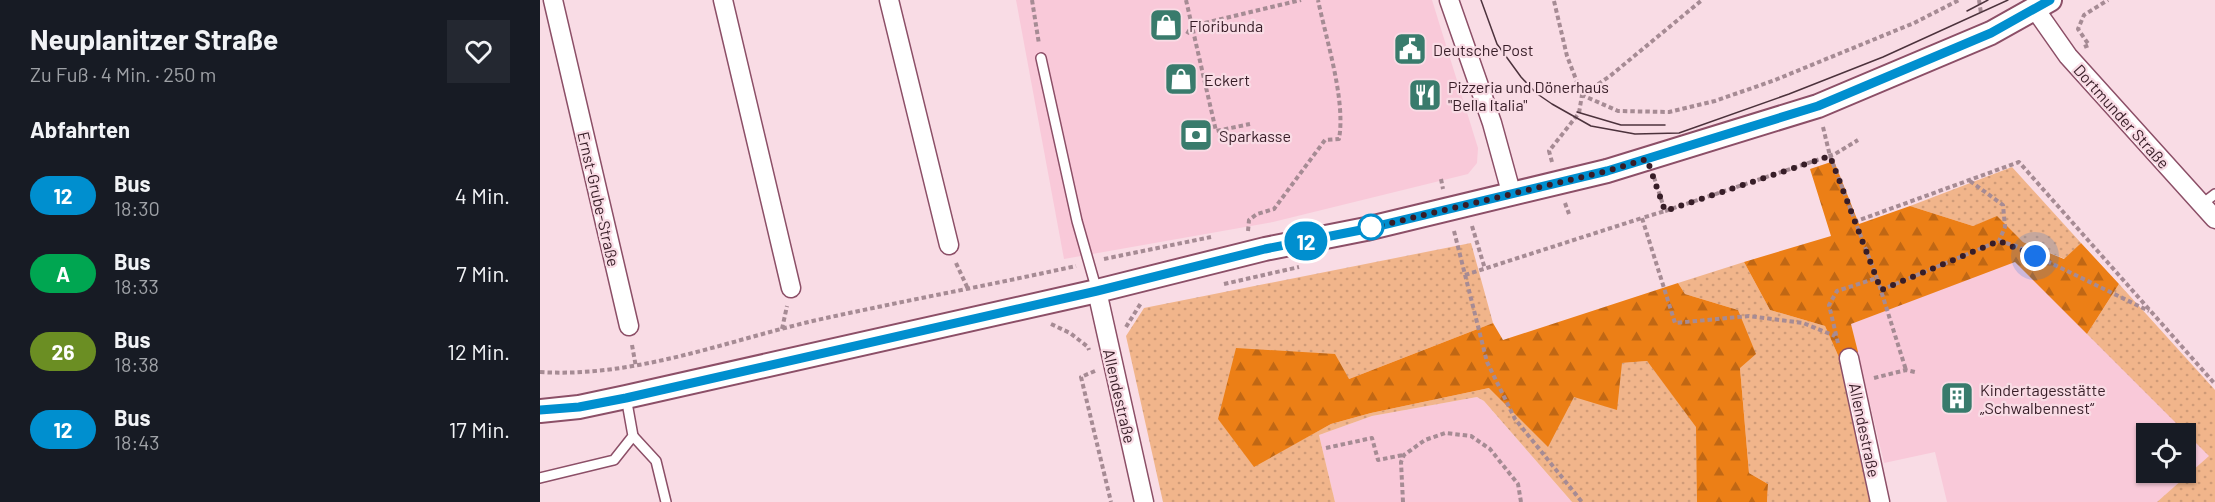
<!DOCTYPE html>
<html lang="de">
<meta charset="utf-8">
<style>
:root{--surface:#171b24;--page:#242831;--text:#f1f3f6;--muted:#9ea1a6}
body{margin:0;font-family:Barlow,sans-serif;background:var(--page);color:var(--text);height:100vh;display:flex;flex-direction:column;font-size:22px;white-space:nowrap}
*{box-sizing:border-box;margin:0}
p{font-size:20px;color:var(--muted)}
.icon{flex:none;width:33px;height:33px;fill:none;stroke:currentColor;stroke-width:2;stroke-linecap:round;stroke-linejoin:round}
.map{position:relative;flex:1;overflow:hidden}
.sheet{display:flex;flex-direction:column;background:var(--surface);width:540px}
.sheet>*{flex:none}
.badge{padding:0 12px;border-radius:20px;font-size:21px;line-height:39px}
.tools{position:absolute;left:1596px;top:423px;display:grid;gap:12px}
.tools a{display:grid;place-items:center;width:60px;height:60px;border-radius:0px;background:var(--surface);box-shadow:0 2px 4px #0004;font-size:30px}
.you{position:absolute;width:30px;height:30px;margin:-15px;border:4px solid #fff;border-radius:50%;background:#1a73e8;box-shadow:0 0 0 9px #1a73e833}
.map>.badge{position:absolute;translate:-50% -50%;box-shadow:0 0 0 3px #fff}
h2{padding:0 30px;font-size:22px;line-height:54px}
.round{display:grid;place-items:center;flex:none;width:63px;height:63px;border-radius:0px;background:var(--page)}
.summary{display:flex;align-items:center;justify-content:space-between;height:102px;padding:0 30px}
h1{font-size:28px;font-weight:700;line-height:45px}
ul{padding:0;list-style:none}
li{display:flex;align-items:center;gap:18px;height:78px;padding:0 30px}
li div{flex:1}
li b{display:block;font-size:22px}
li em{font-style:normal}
li .badge{min-width:66px;font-weight:700;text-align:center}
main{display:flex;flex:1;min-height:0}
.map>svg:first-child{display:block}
.built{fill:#f9c9d9;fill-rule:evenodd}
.grass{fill:url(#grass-dots)}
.forest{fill:url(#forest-firs)}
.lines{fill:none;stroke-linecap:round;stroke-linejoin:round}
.service-casing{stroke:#8c4f67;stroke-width:12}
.minor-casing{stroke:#8c4f67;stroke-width:21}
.tertiary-casing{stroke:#8c4f67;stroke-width:26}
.path{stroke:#a68b94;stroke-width:4;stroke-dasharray:4.5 3;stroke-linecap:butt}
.service{stroke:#fff;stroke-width:9}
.minor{stroke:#fff;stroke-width:18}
.tertiary{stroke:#fff;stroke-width:22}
.tram{stroke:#4c323c;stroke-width:1.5}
.line-casing{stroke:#fff;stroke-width:14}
.line{stroke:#008fcf;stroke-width:9}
.walk{stroke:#371d27;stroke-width:6;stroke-dasharray:0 10.8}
.stop-dot{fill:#fff;stroke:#008fcf;stroke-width:3}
.labels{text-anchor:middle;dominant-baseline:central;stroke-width:4.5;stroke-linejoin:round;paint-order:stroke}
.poi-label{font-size:16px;fill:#371d27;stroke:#f9dce5;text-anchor:start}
.street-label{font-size:16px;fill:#371d27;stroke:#f9dce5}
</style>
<main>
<section class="sheet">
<div class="summary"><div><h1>Neuplanitzer Straße</h1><p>Zu Fuß · 4 Min. · 250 m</p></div><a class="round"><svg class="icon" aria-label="heart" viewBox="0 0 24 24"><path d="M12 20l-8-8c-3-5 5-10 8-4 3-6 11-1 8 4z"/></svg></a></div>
<h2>Abfahrten</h2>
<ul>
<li><span class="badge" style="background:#008fcf;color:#fff">12</span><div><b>Bus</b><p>18:30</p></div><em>4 Min.</em></li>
<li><span class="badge" style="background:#00a651;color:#fff">A</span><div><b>Bus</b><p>18:33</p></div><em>7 Min.</em></li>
<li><span class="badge" style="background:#6b8e23;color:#fff">26</span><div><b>Bus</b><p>18:38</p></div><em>12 Min.</em></li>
<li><span class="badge" style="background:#008fcf;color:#fff">12</span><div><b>Bus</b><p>18:43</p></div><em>17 Min.</em></li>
</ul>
</section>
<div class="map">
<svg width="1675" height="502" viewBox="0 0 1675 502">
<defs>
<pattern id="grass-dots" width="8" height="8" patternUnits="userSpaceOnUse" patternTransform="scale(1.5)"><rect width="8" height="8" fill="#f1b58b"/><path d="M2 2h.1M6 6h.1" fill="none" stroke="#cf9b78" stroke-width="1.8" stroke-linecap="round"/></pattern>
<pattern id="forest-firs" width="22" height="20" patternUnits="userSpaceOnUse" patternTransform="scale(1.5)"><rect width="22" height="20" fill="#ec7f16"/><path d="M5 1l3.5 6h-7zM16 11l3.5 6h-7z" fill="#c06714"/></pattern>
</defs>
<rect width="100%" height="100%" fill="#f9dce5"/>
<!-- built -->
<g class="built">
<polygon points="476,0 892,0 938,148 937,163 928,174 733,222 524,259"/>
<path d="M1475,261L1670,456L1617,502H1407L1395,452L1344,463L1311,324ZM1606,434H1646V472H1606Z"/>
<polygon points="937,397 944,401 1032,502 795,502 779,435 832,416"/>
</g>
<!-- grass -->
<g class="grass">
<polygon points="1472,167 1541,243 1525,259 1483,242 1457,217 1433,226 1370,206"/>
<polygon points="931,243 953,323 809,379 714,466 791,424 831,413 949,388 1034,396 1082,363 1107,361 1157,427 1157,502 1032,502 944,401 937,397 832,416 779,435 795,502 623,502 586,336 604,308"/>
<polygon points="1204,262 1230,310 1285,326 1301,362 1332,502 1227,502 1228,484 1209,473 1200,368 1198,310 1145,294 1138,283"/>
<polygon points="1579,284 1675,390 1675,502 1617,502 1669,456 1547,334"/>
</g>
<!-- forest -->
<g class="forest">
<polygon points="1294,161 1319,224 1370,206 1433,226 1457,216 1483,242 1524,259 1541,243 1579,284 1547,334 1475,262 1311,324 1318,352 1301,362 1285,326 1230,310 1204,262 1291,236 1270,169"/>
<polygon points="1138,283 1145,294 1198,310 1216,354 1200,368 1209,473 1228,484 1227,502 1157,502 1156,427 1107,361 1082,363 1077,410 1034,397 1008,447 949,388 831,413 791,424 714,467 678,419 696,348 795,354 809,379 953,323 963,340"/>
</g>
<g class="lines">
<defs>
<g id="service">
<polyline points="501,58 537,221 557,291"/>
<polyline points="1662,204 1675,194"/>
<polyline points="93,436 116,461 126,502"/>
<polyline points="0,478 74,460 93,436 86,397"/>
</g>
<g id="minor">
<polyline points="13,0 89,326"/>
<polyline points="183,0 251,288"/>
<polyline points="349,0 409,245"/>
<polyline points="909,0 952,123 971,192"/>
<polyline points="1495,9 1528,56 1675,219"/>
<polyline points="557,291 604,502"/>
<polyline points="1309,358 1340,502"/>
</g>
<polyline id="tertiary" points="0,411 39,407 86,397 557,291 725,249 826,229 1067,171 1278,106 1451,33 1510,0"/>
</defs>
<!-- service casing -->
<use href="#service" class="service-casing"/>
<!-- minor casing -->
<use href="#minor" class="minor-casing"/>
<!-- tertiary casing -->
<use href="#tertiary" class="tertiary-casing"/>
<!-- path -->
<g class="path">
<polyline points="492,0 499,44"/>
<polyline points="646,0 676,131 710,124"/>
<polyline points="1439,0 1441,13"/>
<polyline points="1014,1 1027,56 1042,95 1078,111 1129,112 1175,101 1235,80 1374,23 1419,0"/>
<polyline points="647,34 652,26 761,0"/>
<polyline points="1544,47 1549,45 1538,29 1544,15 1568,0"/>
<polyline points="1283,127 1290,156 1337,278"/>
<polyline points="1012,162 1009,151 1039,113 1042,95 1070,76 1162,0"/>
<polyline points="1114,177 1125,211 1102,218 1135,323 1209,316 1263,323 1295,336"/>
<polyline points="901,179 903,189"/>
<polyline points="1430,181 1463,205 1465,227 1459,241"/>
<polyline points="1025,203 1029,214"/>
<polyline points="1125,211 1295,154 1318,140"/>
<polyline points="1314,222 1479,162 1675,384"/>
<polyline points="932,226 945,269"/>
<path d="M708,231L709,220L717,214L734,209L785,140L799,139C806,100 786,39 778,0"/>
<polyline points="914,231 947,362 975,419 1042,502"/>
<polyline points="564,259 671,237"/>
<polyline points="416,263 428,289"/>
<polyline points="925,275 1102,218"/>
<polyline points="684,284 759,267"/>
<polyline points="1341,290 1459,241 1476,246 1609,311"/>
<polyline points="511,324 530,333 548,347 549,350"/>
<polyline points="586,327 601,303"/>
<polyline points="242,329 247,306"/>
<polyline points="1298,343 1289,305 1297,291 1337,278 1366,370"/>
<polyline points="92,345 96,367"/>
<polyline points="555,371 541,377 571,502"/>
<path d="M0,372C95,378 186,341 277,320C363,301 450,285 536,266"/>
<polyline points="1334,378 1366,370 1375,372"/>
<polyline points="786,448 832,438 838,460 863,455"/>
<polyline points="863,502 861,462 864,455 885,440 905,433 931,436 950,449 978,484 981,502"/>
</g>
<!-- service -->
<use href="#service" class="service"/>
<!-- minor -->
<use href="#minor" class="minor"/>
<!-- tertiary -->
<use href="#tertiary" class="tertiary"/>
<!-- tram -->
<g class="tram">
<polyline points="941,0 957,44 981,77 996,93 1012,104 1051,126 1095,134 1139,133 1249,94 1343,57 1468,0"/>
<polyline points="1427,11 1448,0"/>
<polyline points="1037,112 1081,125 1125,125"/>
</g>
</g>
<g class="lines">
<defs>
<polyline id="line" points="0,410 39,407 86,398 557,291 725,249 826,229 1067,171 1278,106 1451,33 1510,0"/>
</defs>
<!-- line casing -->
<use href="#line" class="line-casing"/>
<!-- line -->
<use href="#line" class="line"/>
<!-- walk -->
<polyline class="walk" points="831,227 826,229 1067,171 1107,159 1125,211 1290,156 1341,290 1459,241 1495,256"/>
</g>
<!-- icons -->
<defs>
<symbol id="shop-square" viewBox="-11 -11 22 22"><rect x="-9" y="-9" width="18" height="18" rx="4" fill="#397b6c" stroke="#f9dce5"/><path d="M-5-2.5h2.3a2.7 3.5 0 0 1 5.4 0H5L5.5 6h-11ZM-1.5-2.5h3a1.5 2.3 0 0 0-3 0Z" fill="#fff"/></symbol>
<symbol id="civic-square" viewBox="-11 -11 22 22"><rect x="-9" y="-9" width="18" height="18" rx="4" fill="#397b6c" stroke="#f9dce5"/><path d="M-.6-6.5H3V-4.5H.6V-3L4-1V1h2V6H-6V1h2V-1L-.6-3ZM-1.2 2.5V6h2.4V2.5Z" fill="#fff"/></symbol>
<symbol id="restaurant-square" viewBox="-11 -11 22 22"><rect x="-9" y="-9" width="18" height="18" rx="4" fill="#397b6c" stroke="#f9dce5"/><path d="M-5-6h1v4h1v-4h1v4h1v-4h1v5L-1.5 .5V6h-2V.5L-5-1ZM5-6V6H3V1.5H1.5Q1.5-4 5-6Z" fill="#fff"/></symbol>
<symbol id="bank-square" viewBox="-11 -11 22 22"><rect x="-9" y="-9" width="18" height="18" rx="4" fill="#397b6c" stroke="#f9dce5"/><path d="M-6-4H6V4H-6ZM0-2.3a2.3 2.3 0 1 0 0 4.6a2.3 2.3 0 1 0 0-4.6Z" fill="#fff"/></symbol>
<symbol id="building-square" viewBox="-11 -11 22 22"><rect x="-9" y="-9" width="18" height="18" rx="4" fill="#397b6c" stroke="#f9dce5"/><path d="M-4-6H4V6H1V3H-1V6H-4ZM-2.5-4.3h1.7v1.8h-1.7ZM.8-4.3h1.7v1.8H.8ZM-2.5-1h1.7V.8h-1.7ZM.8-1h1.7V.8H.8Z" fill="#fff"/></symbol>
</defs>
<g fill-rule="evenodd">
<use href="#shop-square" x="607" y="6" width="38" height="38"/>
<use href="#civic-square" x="851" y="30" width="38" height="38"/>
<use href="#shop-square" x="622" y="60" width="38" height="38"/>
<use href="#restaurant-square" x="866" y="76" width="38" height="38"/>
<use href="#bank-square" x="637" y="116" width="38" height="38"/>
<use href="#building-square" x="1398" y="379" width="38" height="38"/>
</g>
<!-- markers -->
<circle class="stop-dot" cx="831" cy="227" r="12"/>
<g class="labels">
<!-- poi labels -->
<g class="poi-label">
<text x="649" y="25">Floribunda</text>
<text x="893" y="49">Deutsche Post</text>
<text x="664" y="79">Eckert</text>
<text x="908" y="86">Pizzeria und Dönerhaus<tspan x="908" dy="18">"Bella Italia"</tspan></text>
<text x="679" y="135">Sparkasse</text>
<text x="1440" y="389">Kindertagesstätte<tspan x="1440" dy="18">„Schwalbennest“</tspan></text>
</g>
<!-- street labels -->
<g class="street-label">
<text transform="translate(1582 116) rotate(48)">Dortmunder Straße</text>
<text transform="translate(59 199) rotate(77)">Ernst-Grube-Straße</text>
<text transform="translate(580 396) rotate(77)">Allendestraße</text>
<text transform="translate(1325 430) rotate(78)">Allendestraße</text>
</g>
</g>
</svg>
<div class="tools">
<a><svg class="icon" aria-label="locate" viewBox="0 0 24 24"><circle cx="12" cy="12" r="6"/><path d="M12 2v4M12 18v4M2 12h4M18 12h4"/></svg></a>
</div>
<div class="you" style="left:1495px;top:256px"></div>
<b class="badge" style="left:766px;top:241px;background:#008fcf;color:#fff">12</b>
</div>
</main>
